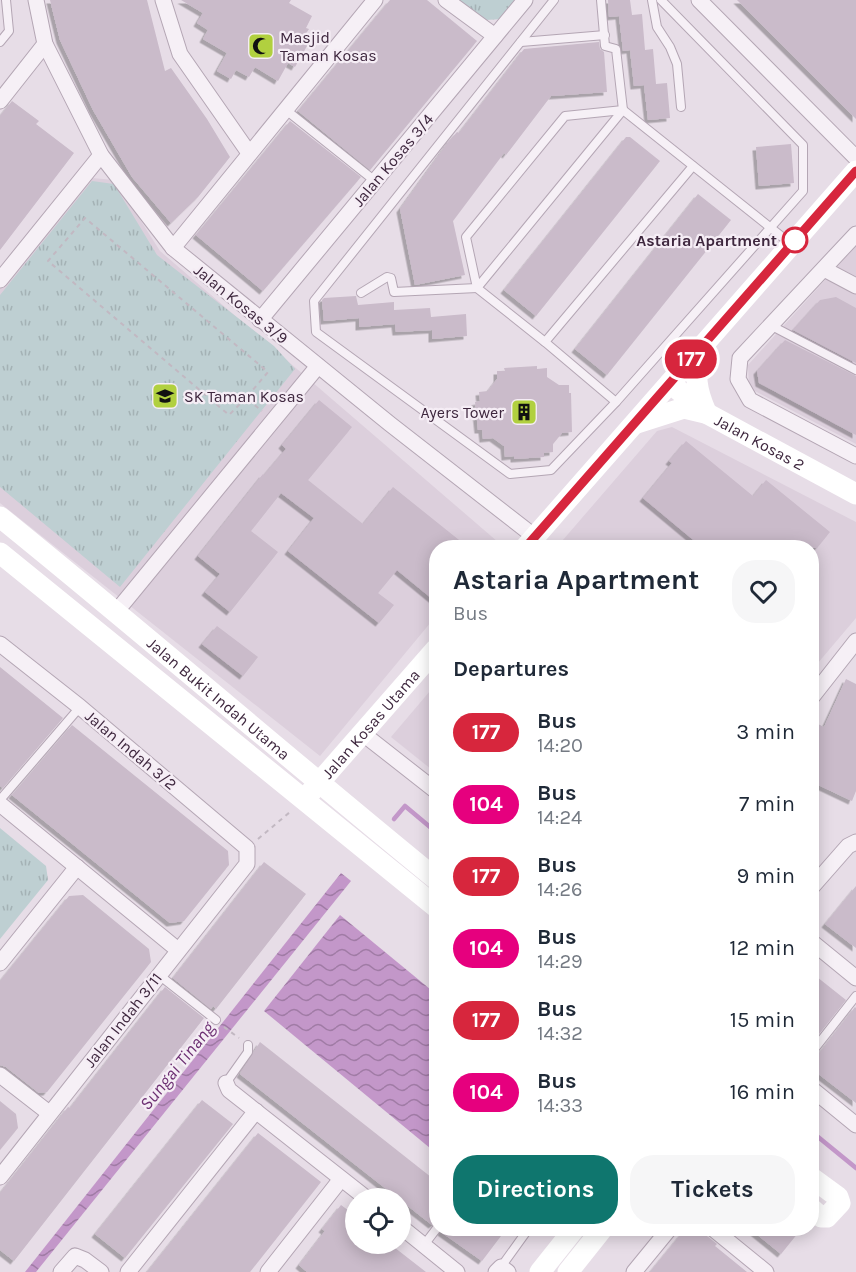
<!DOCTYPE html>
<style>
:root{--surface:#fff;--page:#f6f6f7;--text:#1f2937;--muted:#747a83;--accent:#0f766e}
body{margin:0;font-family:Karla,sans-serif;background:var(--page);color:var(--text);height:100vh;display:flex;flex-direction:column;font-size:22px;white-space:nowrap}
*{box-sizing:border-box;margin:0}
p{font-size:20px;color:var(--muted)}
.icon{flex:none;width:33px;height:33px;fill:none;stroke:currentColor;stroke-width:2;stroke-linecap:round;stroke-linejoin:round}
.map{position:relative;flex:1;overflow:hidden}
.panel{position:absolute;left:429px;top:540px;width:390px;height:696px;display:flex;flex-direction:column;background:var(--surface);border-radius:24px;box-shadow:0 3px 15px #0003}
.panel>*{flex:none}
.badge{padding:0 12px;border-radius:20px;font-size:21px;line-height:39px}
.tools{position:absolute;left:345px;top:1188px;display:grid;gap:12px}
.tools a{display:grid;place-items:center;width:66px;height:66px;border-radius:50%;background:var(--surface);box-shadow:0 3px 15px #0003;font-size:30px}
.map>.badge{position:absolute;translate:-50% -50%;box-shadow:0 0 0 3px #fff}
h2{padding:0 24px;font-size:22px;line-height:54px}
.round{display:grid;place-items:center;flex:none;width:63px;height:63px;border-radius:24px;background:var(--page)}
.summary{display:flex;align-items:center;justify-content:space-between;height:102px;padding:0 24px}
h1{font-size:28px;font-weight:700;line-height:45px}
.action{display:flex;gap:12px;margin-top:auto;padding:12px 24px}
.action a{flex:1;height:69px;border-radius:24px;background:var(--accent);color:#fff;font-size:24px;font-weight:700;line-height:69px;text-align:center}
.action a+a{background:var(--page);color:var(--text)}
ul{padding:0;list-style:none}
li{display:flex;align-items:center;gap:18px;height:72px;padding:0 24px}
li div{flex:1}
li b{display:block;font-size:22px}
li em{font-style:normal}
li .badge{min-width:66px;font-weight:700;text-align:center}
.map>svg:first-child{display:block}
.built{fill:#dccfdc}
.park{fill:url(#park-tufts)}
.water{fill:url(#water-waves)}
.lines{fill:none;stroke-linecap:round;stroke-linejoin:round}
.stream{stroke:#c397c9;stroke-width:4.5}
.building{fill:#cabbca;filter:url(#shadow)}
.lane-casing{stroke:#b4a6b4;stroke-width:10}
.street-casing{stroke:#b4a6b4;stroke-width:17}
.path{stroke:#c2b8c2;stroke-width:2;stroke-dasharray:4.5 4.5;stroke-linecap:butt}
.lane{stroke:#f6f0f6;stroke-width:8}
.street{stroke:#f6f0f6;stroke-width:15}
.secondary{stroke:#fff;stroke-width:21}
.line-casing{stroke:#fff;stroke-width:14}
.line{stroke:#d7263d;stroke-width:9}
.stop-dot{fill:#fff;stroke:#d7263d;stroke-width:3}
.labels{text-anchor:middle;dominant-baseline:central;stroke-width:4.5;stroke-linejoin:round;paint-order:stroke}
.poi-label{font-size:16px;fill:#3e273e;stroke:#f5edf5;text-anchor:start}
.street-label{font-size:16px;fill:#3e273e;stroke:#f5edf5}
.stop-label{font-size:16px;font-weight:bold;fill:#3e273e;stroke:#f5edf5;text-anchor:end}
.water-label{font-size:18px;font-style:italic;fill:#6d3073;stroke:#f5edf5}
</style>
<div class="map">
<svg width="856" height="1272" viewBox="0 0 856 1272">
<defs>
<pattern id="park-tufts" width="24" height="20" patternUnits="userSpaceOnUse" patternTransform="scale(1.5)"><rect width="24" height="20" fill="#becfd2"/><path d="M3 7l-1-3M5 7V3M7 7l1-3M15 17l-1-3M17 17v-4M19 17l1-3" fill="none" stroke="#a4b2b5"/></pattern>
<pattern id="water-waves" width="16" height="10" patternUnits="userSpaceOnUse" patternTransform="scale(1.5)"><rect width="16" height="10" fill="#c397c9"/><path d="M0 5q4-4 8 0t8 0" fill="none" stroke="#a07ba5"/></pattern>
<filter id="shadow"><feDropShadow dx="-3.5" dy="3.5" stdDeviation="0" flood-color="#0004"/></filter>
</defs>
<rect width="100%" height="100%" fill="#e7dde7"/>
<!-- built -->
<g class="built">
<polygon points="92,178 115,180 160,251 498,542 494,547 436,548 436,616 320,756 0,503 0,289"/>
<polygon points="856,246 856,444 749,388 748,365"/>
<polygon points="672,427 856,522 856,618 812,670 812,548 556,548 657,431"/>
<polygon points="436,684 436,773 391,737"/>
</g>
<!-- park -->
<g class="park">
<polygon points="459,0 518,0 502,19 486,20"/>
<polygon points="92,181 114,184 157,255 274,346 295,369 120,587 0,487 0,295"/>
<polygon points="0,828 46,866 48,880 0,939"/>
</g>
<!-- water -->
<g class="water">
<polygon points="341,873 351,881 36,1272 25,1272"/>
<polygon points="340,915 436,994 436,1153 264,1011"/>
</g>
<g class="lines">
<!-- stream -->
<g class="stream">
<polyline points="394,819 405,806 436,832"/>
<polyline points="812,1132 856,1168"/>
</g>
</g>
<!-- building -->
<g class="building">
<polygon points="50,0 147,0 165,71 171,68 207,119 230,157 198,197 171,223 132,177 93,110 60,40"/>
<polygon points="181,0 291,0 289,3 312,16 306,28 309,29 305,35 311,39 295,67 288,63 278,81 255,67 249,77 236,70 231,79 217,71 227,53 203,39 208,30 197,23 203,13"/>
<polygon points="390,0 427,0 477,41 370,170 298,111"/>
<polygon points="608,0 630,0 632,15 642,14 645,50 653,49 656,84 667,83 670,118 648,120 644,85 634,86 630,50 623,51 619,16 609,17"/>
<polygon points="737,0 856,0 856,119"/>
<polygon points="599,42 600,49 604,52 607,92 551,96 506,155 504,153 453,221 465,275 415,285 400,209 449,141 457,132 459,133 524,49"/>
<polygon points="12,101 39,121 36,124 74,153 0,250 0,116"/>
<polygon points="290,121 361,177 263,291 196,235"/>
<polygon points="626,137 630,137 660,161 536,316 504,290"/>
<polygon points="791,144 794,183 759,186 756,147"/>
<polygon points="698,194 731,220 607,375 575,349"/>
<polygon points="356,296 358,305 394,302 394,310 430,308 431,317 466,314 467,336 432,339 432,330 396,332 395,324 359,327 359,318 324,321 322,300 324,298"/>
<polygon points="836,297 856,308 856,363 793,330 820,300"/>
<polygon points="785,340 856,376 856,435 759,383 757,371"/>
<polygon points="537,366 537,369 547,368 547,377 559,385 569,385 569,393 571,393 572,432 562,433 553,444 553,452 544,453 544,457 514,459 514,456 505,457 504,446 493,438 483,439 482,430 478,430 475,402 480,401 479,392 488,391 497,379 497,371 505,371 504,368"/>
<polygon points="319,400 352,427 308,480 363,524 393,487 469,548 436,548 436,602 397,570 378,593 394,605 379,623 288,551 314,518 281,493 251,531 278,552 230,612 205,592 220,574 198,556 263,474 264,475 286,449 282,445"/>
<polygon points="686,441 753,496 766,480 830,532 817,548 703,548 643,498 672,463 669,461"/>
<polygon points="217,626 258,657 243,676 202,644"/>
<polygon points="0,667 63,718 3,788 0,786"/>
<polygon points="846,679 856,684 856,791 852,801 812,782 812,721 824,727"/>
<polygon points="72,725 228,851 229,865 184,921 170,923 12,795"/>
<polygon points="264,862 306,894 216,1009 213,1006 211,1009 173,978"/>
<polygon points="856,886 856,948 825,924"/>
<polygon points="83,895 149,949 151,962 47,1092 39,1093 6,1067 0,1065 0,981 69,896"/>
<polygon points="812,973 846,1000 812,1043"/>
<polygon points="165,987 204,1018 14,1261 0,1250 0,1193 68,1107 70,1108"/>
<polygon points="855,1007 856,1008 856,1103 812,1069 812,1058 817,1056"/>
<polygon points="260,1042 436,1181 436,1222 432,1225 240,1074"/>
<polygon points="202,1100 233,1124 125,1258 95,1234"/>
<polygon points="0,1101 16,1114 18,1128 0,1150"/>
<polygon points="258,1133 321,1182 250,1272 147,1272"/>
<polygon points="341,1205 356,1216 356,1244 390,1244 426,1272 307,1272 299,1265 325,1231 322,1229"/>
<polygon points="443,1228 507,1228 482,1261 441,1232"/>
<polygon points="686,1228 697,1228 717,1244 715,1246 747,1272 650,1272"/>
<polygon points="749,1228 802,1228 781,1254"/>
</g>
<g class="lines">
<defs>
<g id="lane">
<polyline points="554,0 314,301 316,332 510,474 551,470 616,402 803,191 803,145 661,0"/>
<polyline points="652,0 657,27 670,47 677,64 681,107"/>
<polyline points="0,42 9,31 6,0"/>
<polyline points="521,42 605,35"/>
<polyline points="286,110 375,181"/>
<polyline points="361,293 387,277 391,278 394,292 477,288 623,110 616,49 605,46 601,0"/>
<polyline points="770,325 856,370"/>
<polyline points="545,342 693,166"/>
<polyline points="616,402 545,342 477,288 466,237 565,116 623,110 791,244"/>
<polyline points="0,800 80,707"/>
<polyline points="159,975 216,1020"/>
<polyline points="812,1052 856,996"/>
<polyline points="226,1083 248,1052 248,1045"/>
<polyline points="424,1245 437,1228"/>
<polyline points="501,1267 529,1228"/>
</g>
<g id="street">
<polyline points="36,0 45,44 101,155 173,248 390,424 535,537"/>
<polyline points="163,0 180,54 249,153"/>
<polyline points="446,0 495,36"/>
<polyline points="699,0 856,158"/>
<polyline points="0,101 45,44"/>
<polyline points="856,234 740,358 738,379 750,400 856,456"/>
<polyline points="173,248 375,0"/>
<polyline points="824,269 856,286"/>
<polyline points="0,280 101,155"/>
<polyline points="260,320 525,0"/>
<polyline points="116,612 318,366"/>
<polyline points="0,644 80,707 247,848 247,864 0,1177"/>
<polyline points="812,697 856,641"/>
<polyline points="362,733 436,791"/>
<polyline points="0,804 178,950"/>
<polyline points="812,887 848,846 856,842"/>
<polyline points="812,942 856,978"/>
<polyline points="0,963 77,867"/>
<polyline points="0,1075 49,1113"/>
<polyline points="226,1083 229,1090 366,1198"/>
<polyline points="812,1089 856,1125"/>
<polyline points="400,1226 457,1272"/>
<polyline points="712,1228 766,1272"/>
<polyline points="61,1272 75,1256 85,1260 101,1272"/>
<polyline points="128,1272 256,1111"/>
<polyline points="268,1272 341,1179"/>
<polyline points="496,1272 501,1267 508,1272"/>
<polyline points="634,1272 670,1228"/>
</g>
</defs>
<!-- lane casing -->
<use href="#lane" class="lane-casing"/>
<!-- street casing -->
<use href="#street" class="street-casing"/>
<!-- path -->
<g class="path">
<polyline points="246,398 229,415 48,261 85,218 268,372 246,398 262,411"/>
<polyline points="258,839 290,812"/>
<polyline points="224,1027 239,1038"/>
</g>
<!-- lane -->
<use href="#lane" class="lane"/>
<!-- street -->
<use href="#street" class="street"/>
<!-- secondary -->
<g class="secondary">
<path d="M698,351C696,377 695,387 706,412"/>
<path id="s1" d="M670,383L706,413L856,494"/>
<polyline points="637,423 684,408 705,413"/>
<path id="s2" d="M0,517C147,636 290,760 436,879"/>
<polyline points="525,548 856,171"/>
<polyline points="0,553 436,907"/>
<path id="s3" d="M310,793L436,649"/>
<polyline points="812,1178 838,1197 840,1203 827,1217 821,1217 812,1209"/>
<polyline points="540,1272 575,1228"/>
<polyline points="568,1272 603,1228"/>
</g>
</g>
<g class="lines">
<defs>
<polyline id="line" points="525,548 856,171"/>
</defs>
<!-- line casing -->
<use href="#line" class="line-casing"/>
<!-- line -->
<use href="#line" class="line"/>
</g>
<!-- icons -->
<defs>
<symbol id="mosque-square" viewBox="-11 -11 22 22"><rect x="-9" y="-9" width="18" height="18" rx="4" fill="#b1d03f" stroke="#f5edf5"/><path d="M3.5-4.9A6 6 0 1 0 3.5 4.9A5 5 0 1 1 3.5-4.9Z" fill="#111"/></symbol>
<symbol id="school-square" viewBox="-11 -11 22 22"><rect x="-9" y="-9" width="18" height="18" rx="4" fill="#b1d03f" stroke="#f5edf5"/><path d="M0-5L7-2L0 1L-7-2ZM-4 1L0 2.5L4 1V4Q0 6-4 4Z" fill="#111"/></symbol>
<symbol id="building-square" viewBox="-11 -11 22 22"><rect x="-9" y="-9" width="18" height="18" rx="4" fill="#b1d03f" stroke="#f5edf5"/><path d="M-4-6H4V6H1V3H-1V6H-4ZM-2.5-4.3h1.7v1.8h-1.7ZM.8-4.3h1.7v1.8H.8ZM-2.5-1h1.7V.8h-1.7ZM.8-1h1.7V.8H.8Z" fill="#111"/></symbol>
</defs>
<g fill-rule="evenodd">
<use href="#mosque-square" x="246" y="31" width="30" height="30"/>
<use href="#school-square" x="150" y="381" width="30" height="30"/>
<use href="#building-square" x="509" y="397" width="30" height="30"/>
</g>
<!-- markers -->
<circle class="stop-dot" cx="795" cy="240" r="12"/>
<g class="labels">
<!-- poi labels -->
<g class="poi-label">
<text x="280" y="37">Masjid<tspan x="280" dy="18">Taman Kosas</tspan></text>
<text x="184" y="396">SK Taman Kosas</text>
<text x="504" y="412" text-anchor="end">Ayers Tower</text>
</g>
<!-- street labels -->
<g class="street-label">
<text transform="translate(393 160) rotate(-50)">Jalan Kosas 3/4</text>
<text transform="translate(241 304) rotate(39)">Jalan Kosas 3/9</text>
<text stroke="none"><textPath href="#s1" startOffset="108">Jalan Kosas 2</textPath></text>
<text stroke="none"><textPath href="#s2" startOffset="284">Jalan Bukit Indah Utama</textPath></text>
<text stroke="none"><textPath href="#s3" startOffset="92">Jalan Kosas Utama</textPath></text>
<text transform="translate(131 750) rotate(40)">Jalan Indah 3/2</text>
<text transform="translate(123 1020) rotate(-52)">Jalan Indah 3/11</text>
</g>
<!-- stop labels -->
<g class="stop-label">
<text x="777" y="240">Astaria Apartment</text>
</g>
<!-- water labels -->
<g class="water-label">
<text transform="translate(177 1066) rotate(-51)">Sungai Tinang</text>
</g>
</g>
</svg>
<div class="tools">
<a><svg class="icon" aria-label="locate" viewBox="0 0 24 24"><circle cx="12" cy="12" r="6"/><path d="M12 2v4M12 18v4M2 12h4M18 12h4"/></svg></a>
</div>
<b class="badge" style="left:691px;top:359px;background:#d7263d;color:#fff">177</b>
<section class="panel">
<div class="summary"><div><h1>Astaria Apartment</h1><p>Bus</p></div><a class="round"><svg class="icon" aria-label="heart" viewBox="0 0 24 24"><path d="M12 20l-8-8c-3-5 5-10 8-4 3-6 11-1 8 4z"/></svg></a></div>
<h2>Departures</h2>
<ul>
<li><span class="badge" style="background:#d7263d;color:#fff">177</span><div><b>Bus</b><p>14:20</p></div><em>3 min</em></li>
<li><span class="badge" style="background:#e6007e;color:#fff">104</span><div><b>Bus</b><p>14:24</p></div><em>7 min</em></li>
<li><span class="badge" style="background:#d7263d;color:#fff">177</span><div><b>Bus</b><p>14:26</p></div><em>9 min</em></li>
<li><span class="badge" style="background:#e6007e;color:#fff">104</span><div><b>Bus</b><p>14:29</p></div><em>12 min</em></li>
<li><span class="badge" style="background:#d7263d;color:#fff">177</span><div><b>Bus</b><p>14:32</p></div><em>15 min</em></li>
<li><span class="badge" style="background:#e6007e;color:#fff">104</span><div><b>Bus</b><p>14:33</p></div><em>16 min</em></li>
</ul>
<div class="action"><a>Directions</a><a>Tickets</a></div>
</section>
</div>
